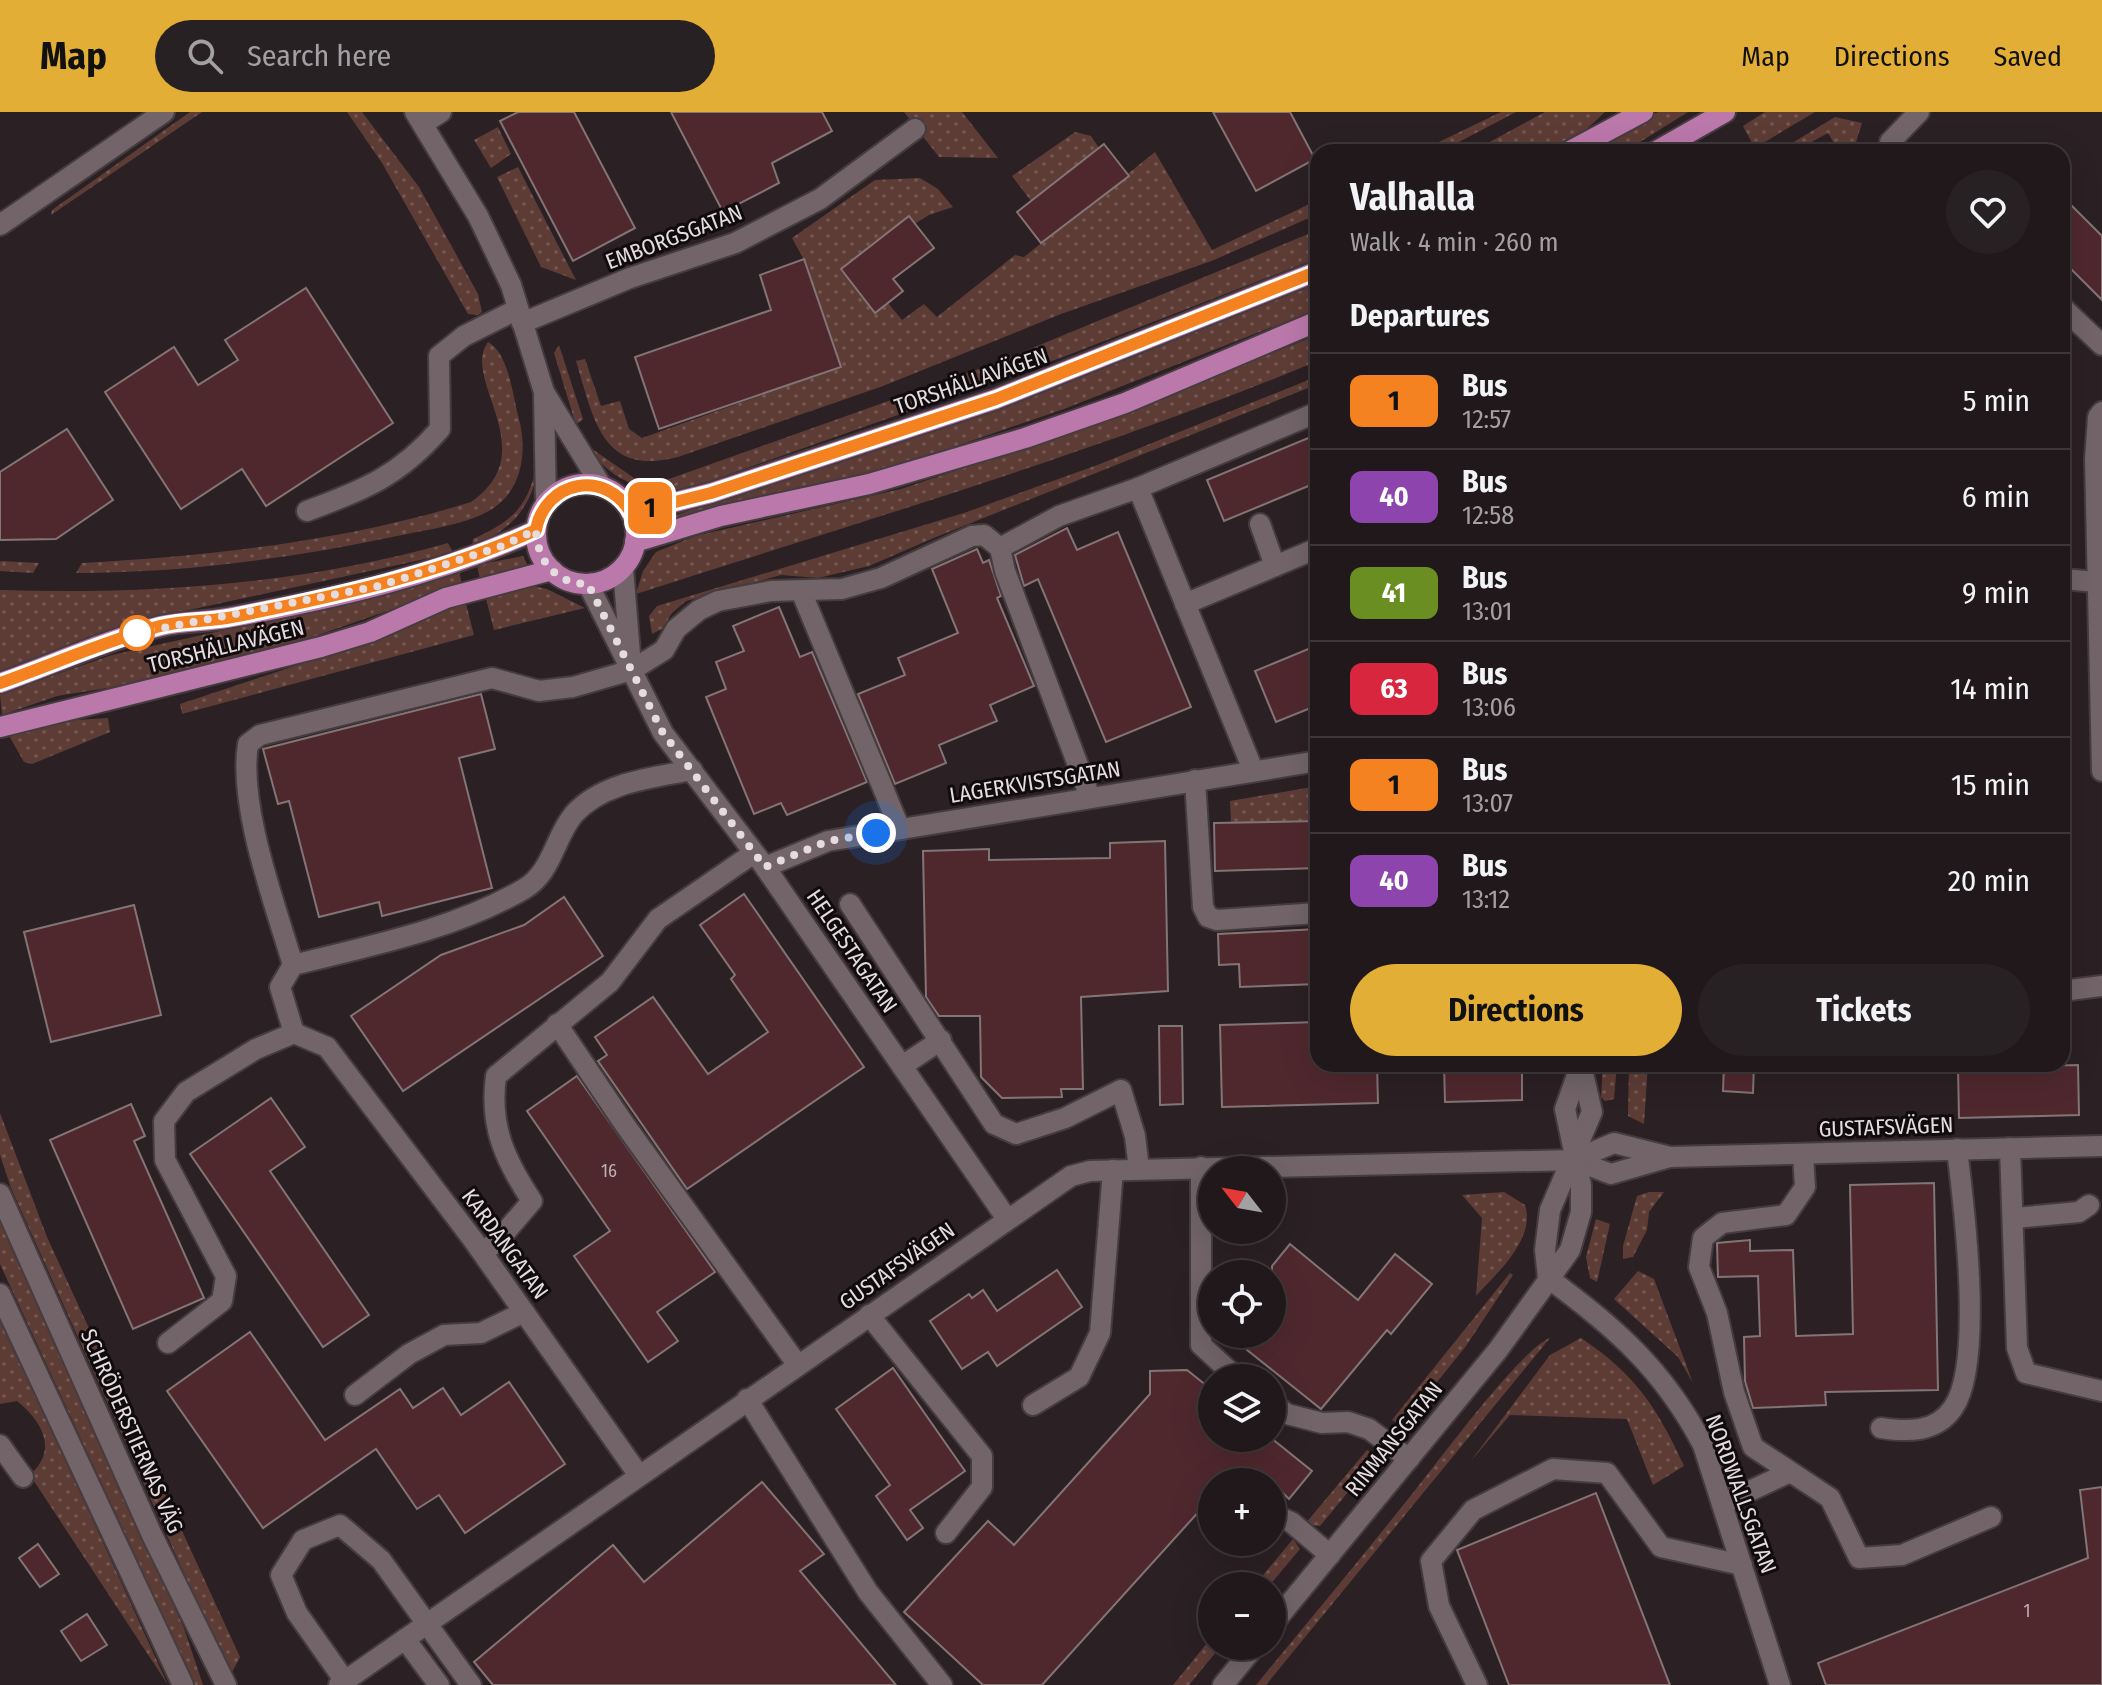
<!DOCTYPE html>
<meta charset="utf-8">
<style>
:root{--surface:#20181b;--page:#282124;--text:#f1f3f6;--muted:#a2a0a3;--line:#3d373a;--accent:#e3ae35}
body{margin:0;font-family:"Fira Sans Condensed",sans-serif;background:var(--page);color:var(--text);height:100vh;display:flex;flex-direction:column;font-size:30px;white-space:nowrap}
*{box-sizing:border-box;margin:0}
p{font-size:26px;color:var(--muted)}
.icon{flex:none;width:44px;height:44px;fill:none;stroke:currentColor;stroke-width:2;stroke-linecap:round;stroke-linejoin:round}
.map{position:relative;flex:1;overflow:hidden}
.side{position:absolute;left:1310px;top:32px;width:760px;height:928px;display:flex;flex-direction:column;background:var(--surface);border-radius:24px;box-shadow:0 8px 32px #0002,0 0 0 2px var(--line)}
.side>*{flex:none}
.badge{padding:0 16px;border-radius:12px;font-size:28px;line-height:52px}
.needle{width:52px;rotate:301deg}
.buttons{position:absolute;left:1198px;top:1044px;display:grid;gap:16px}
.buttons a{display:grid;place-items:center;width:88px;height:88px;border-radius:50%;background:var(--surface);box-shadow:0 8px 32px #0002,0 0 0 2px var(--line);font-size:40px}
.you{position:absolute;width:40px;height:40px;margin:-20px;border:6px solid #fff;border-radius:50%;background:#1a73e8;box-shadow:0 0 0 12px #1a73e833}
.map>.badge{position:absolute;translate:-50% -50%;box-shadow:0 0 0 4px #fff}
h2{padding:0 40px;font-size:30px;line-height:72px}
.round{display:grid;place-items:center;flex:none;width:84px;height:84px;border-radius:42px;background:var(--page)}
.head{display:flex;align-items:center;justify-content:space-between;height:136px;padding:0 40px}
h1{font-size:38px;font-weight:700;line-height:60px}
.cta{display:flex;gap:16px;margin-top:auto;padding:16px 40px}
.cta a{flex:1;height:92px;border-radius:48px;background:var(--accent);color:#111;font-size:32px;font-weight:700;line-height:92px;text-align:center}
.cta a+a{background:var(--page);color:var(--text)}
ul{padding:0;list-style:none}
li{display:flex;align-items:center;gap:24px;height:96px;padding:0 40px;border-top:2px solid var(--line)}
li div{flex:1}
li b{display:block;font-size:30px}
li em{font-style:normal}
li .badge{min-width:88px;font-weight:700;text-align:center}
header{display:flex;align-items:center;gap:48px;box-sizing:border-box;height:112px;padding:0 40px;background:var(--accent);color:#111}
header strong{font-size:38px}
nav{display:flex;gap:44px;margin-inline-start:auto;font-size:28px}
.search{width:560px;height:72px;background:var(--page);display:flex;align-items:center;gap:20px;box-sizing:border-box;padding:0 28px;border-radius:44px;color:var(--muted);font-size:30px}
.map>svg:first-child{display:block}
.grass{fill:url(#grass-dots)}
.building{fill:#4f282e;stroke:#837475;stroke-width:2}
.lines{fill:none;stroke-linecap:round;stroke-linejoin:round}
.minor-casing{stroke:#453c40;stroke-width:24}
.major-casing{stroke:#453c40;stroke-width:24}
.minor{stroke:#726469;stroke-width:20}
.major{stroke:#bb78ab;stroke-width:20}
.line-casing{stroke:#fff;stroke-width:18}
.line{stroke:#f58220;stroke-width:12}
.walk{stroke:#e4dcdf;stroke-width:8;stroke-dasharray:0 14.4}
.stop-dot{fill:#fff;stroke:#f58220;stroke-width:4}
.labels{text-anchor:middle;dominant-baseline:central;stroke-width:6;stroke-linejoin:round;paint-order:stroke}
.number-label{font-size:18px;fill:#bfafb3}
.street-label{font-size:22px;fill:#e4dcdf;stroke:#100b0d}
</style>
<header>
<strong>Map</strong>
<div class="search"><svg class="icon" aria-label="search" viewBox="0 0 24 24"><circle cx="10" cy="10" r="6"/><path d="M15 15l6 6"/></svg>Search here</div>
<nav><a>Map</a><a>Directions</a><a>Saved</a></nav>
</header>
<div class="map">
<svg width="2102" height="1573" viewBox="0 0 2102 1573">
<defs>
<pattern id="grass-dots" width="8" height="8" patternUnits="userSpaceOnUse" patternTransform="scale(2)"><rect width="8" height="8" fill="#5e3c36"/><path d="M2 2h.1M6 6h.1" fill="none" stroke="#755853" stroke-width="1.8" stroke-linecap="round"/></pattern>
</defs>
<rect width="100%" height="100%" fill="#2b2024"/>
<!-- grass -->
<g class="grass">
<polygon points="190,0 202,0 51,103 52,98"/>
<polygon points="347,0 362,0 419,75 478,182 482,200 478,203 468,202 382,51"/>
<polygon points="904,0 962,0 998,46 939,45"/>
<polygon points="1501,0 1516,0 1440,40 1418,40"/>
<path d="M1545,0H1605C1566,38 1561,34 1509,35C1496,36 1485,40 1471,40Z"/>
<polygon points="1658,0 1688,0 1624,40 1583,40"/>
<polygon points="1765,0 1815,0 1748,40 1736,40 1752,31 1743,14"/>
<polygon points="1835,5 1862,11 1853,40 1839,40 1828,21 1793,40 1777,40"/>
<polygon points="498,15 511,42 491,56 474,28"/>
<polygon points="1075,20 1091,24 1099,36 1031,89 1012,64"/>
<path d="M1155,40L1212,138L1318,88V102L1214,148L1061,202L883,274L678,345C602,365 594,308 576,249L585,247L601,294L620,289L629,317L642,326L840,255L804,148L792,126L875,68L920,66L938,77L953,95L929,103L841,157L874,201L888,191L902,208L924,192L937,205L1015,143L1024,145Z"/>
<polygon points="518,55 576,168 541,155 497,65"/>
<path d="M1318,118V146L1063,245L679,380C638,380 609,366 585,332L634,366L666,368L1001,249Z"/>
<polygon points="1318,170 1318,197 1064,297 904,352 653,411 1067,271"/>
<path d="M1318,223V249C1095,341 865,408 636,482L643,459L656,440L695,424L901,377L1065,322Z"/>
<path d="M488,230C509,241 513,286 519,307C527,338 523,375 495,395C471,412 430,417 402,423C294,446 187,461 76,461L82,451C212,444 346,429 471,390C545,339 460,268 488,230Z"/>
<polygon points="559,233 583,307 576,313 554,241"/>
<polygon points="1318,264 1318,272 936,425 869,454 818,466 781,463 686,489 672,501 662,517 652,522 649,504 657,494 964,401 1100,352"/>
<path d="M539,346C537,389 512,420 472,434L473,427C517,407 528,393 539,346Z"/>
<path d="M448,431L453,441L134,510L90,524L0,562V478C150,483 303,472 448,431Z"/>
<polygon points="523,444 529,456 480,468 477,453"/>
<polygon points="0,450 1,449 39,451 33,461 0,459"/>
<polygon points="459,458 462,473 255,545 182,564 57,584 2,603 0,582 112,543 405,478"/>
<polygon points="533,474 547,477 585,496 494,518 485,483"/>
<polygon points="465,488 474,523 182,602 180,592 382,525"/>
<polygon points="108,606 110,620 32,652 24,650 8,622 60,609"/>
<polygon points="1318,674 1318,709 1231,711 1230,689"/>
<polygon points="1603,952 1617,952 1614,987 1605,989 1601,985"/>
<polygon points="1629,952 1648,952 1644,1012 1628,1004"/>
<polygon points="0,1001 47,1125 240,1545 230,1564 11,1076 0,1043"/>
<path d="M1504,1080L1525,1093C1536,1127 1497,1161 1476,1184L1482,1106L1462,1083Z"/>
<polygon points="1649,1080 1664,1080 1649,1100 1647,1118 1633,1145 1623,1147 1623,1134 1637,1084"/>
<polygon points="0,1103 77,1283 184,1516 203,1573 195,1573 0,1152"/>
<polygon points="1596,1107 1610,1112 1597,1170 1590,1166 1586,1145"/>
<polygon points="1638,1159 1654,1167 1693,1271 1678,1245 1614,1187"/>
<polygon points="1510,1161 1513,1163 1466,1234 1409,1305 1399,1312 1392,1308"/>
<path d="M0,1205L168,1573L30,1363C58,1338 43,1310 17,1289L0,1292Z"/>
<path d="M1550,1226L1266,1573H1256C1307,1511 1358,1450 1408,1387C1433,1357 1520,1237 1550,1226Z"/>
<path d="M1581,1226C1635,1262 1657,1295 1684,1354L1653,1373L1627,1307L1510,1303L1470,1350L1550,1243Z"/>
<polygon points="1367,1338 1377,1345 1320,1414 1305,1412"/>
<polygon points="1293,1427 1300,1437 1269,1474 1254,1474"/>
<polygon points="1212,1525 1212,1534 1221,1534 1189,1573 1173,1573"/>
</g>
<!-- building -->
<g class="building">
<polygon points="518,0 574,0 635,116 573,149 500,9"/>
<polygon points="671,0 822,0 832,19 772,51 779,71 723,100"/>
<polygon points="1213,0 1290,0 1315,47 1256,79"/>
<polygon points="1104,32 1129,64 1041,131 1017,100"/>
<polygon points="2062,84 2102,124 2102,188 2062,148"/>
<polygon points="909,104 934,136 893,167 903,179 875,201 841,157"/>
<polygon points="804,147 841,255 659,317 635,245 771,198 760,163"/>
<polygon points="306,176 393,311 266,394 242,357 181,397 105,280 174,235 198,273 238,248 225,228"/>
<polygon points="67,317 113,388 56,427 0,428 0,360"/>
<polygon points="1318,322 1318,370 1224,409 1207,368"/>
<polygon points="1067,416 1077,438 1118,420 1191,595 1106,630 1038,467 1024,474 1015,443"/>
<polygon points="977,437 983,451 989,448 1001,484 997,486 1034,574 990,593 997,609 939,633 946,651 895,672 858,582 905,563 898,546 958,521 932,457"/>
<polygon points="779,495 800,545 812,540 867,670 787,703 781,691 754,702 706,585 726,577 716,550 744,539 733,514"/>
<polygon points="1318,533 1318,593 1276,610 1255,559"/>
<polygon points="481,582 495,637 459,646 492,776 382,804 379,790 319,805 289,689 278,692 263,637"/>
<polygon points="1318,709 1318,756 1215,759 1214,711"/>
<polygon points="1165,729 1168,879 1081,885 1083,977 1061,977 1062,985 1002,986 981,965 980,904 939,904 926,885 923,739 989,737 989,748 1110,746 1110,731"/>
<polygon points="744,782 864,955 687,1077 598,949 607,943 595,925 653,885 708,962 768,920 731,867 735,863 700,813"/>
<polygon points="564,785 603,844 403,979 351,904 441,843 524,813"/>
<polygon points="134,793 161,903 51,930 24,820"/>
<polygon points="1318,817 1318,872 1240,875 1239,852 1219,853 1218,822"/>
<polygon points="1318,910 1318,952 1377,952 1378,991 1222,995 1220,913"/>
<polygon points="1159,914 1182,914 1183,992 1160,993"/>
<polygon points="1444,952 1522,952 1522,988 1445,990"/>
<polygon points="1724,952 1754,952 1753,981 1723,979"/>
<polygon points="2078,953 2079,1003 1959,1006 1958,956"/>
<polygon points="577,964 715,1160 657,1200 678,1229 648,1250 574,1144 610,1119 527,999"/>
<polygon points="271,986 305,1035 270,1059 369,1203 323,1235 190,1042"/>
<polygon points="131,992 145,1024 134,1029 204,1186 133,1217 50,1028"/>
<polygon points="1934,1071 1938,1278 1825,1280 1826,1293 1753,1296 1745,1269 1744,1225 1760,1224 1758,1164 1718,1165 1717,1131 1750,1128 1750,1139 1793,1138 1796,1224 1853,1222 1850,1073"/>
<polygon points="1290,1132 1358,1188 1395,1142 1432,1172 1391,1222 1387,1218 1321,1297 1227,1222 1272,1222 1272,1154"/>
<polygon points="1057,1158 1082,1195 997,1254 988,1240 962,1257 930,1209 969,1182 972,1186 983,1178 997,1199"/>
<polygon points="250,1220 325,1328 400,1277 413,1296 443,1276 461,1303 509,1270 565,1352 465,1421 439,1383 417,1397 376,1337 263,1416 167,1279"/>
<polygon points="893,1256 965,1359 910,1398 923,1416 907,1428 876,1384 890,1373 836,1297"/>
<polygon points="1187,1258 1212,1278 1212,1326 1271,1326 1312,1359 1289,1387 1272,1370 1212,1370 1212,1385 1042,1573 983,1573 904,1500 988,1409 1014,1433 1150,1282 1150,1259"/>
<polygon points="762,1370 824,1442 800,1459 896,1573 493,1573 474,1550 613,1433 644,1470"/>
<polygon points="2102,1375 2102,1573 1826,1573 1818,1551 2088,1446 2080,1378"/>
<polygon points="1596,1381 1670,1573 1509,1573 1457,1438"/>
<polygon points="38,1432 59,1462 40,1475 19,1446"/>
<polygon points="87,1502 107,1533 81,1549 61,1519"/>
</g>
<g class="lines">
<defs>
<g id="minor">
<polyline points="415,0 478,104 511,173 544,280 602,375"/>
<polyline points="424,11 441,0"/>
<polyline points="1900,40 1890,30 1919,0"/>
<polyline points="0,113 164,0"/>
<polyline points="2062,195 2102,233"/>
<polyline points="522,211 630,166 735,131 820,87 915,17"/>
<polyline points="544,284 546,392"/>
<polyline points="2102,300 2098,305 2095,347 2102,659"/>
<polyline points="1138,376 1253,658"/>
<path d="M307,399C364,378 399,364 440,317L439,244L464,224L518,197"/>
<polyline points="1260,412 1275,454"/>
<polyline points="1000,436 1059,404 1138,376 1318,300"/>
<polyline points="623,456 630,542"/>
<polyline points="2062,467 2098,470"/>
<polyline points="588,472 663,621 765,755 1007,1107"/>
<polyline points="801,479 900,717"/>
<polyline points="1185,492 1318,436"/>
<polyline points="1195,668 1203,795 1208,805 1217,808 1318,801"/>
<polyline points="765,755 828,729 1318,649"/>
<polyline points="850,792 994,1012 1016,1022 1065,1006 1121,978 1135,1024 1139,1057"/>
<path d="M293,853C275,792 238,694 248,632L260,623L492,566L539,579L573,575L632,558L664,538L676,517L699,498L718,489L771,479L842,477L881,466L972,424L984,423L1000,436L1005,459L1090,685"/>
<polyline points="2062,879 2102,874"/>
<polyline points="557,912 625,1013 797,1252"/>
<polyline points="902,954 941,928"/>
<polyline points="2010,1036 2017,1236 2026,1261 2102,1279"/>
<polyline points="1803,1042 1805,1075 1786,1103 1722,1111 1703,1126 1699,1155 1717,1201 1734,1280 1753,1335 1830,1386 1859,1446 1902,1443 1991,1405"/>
<polyline points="1574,1048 1611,1062 1670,1045"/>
<polyline points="1201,1055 1201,1233 1237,1266"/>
<polyline points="0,1082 152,1423 226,1573"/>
<polyline points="2015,1106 2079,1100 2089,1093"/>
<path d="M483,1141L502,1124L532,1089C505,1048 489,1014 496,964L610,870L658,807L754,741"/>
<path d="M1548,1166C1615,1215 1664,1258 1703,1333L1780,1573"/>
<polyline points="1548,1166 1545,1138 1550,1098 1592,1000 1581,953"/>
<polyline points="0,1182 183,1573"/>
<polyline points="869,1203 982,1344 982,1375 946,1421"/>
<polyline points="168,1231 222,1189 226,1164 165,1048 164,1009 186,980 256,937 294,921"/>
<polyline points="355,1283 409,1242 444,1223 481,1221 524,1200"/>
<polyline points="747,1287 868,1480 942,1573"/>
<polyline points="1272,1291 1287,1302 1322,1311 1348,1310 1369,1317 1409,1347"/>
<polyline points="1033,1293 1079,1265 1100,1221 1113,1058"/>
<path d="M1881,1316C1907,1320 1936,1321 1953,1296C1984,1252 1964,1094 1957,1037"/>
<polyline points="0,1333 23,1365"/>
<path d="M638,1362L474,1129L327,935L294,921L280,875L293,853C370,834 455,817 524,777C552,761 555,724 574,702C603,670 652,666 692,658"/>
<polyline points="1722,1392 1788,1361"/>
<polyline points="1272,1402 1291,1410 1330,1443"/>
<polyline points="1272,1513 1498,1238 1570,1138 1581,1100 1581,1073 1565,997 1581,952"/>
<polyline points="405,1527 439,1573"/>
<polyline points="345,1569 297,1501 281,1463 303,1428 340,1413 381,1448 471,1573"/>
<polyline points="339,1573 1071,1064 1090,1059 1574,1048 1614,1031 1670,1045 2102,1034"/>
<polyline points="1223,1573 1255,1534"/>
<polyline points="1477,1573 1439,1494 1431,1449 1473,1398 1553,1357 1607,1361 1661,1435 1742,1453"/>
</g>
<g id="major">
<polyline points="1568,40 1643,0"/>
<polyline points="1655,40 1725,0"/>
<circle cx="586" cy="422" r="50"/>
<polyline points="631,401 711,381 996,287 1318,159"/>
<polyline points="635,430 721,404 869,372 1025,326 1125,291 1318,209"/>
<path d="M0,571C54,552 105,528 161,514C182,509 205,510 227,506C332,487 439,463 536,418"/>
<polyline points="0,615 321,535 370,520 446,486 552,458"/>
</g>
</defs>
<!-- minor casing -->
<use href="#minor" class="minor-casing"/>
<!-- major casing -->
<use href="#major" class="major-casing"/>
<!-- minor -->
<use href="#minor" class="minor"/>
<!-- major -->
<use href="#major" class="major"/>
</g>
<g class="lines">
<defs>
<path id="line" d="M0,571C54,552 105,529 160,514C184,508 209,510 233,505C336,484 440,462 536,418C545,369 605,356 631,401L711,381L996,287L1318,159"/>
</defs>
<!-- line casing -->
<use href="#line" class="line-casing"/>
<!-- line -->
<use href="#line" class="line"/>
<!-- walk -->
<path class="walk" d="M137,521L379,474L502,434L536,418C537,449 556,472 588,472L663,621L765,755L828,729L876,721"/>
</g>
<!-- markers -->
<circle class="stop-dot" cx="137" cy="521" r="16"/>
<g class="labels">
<!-- number labels -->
<g class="number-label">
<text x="609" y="1059">16</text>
<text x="2027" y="1499">1</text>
</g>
<!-- street labels -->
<g class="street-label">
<text transform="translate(674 125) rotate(-21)">EMBORGSGATAN</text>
<text transform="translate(971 269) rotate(-19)">TORSHÄLLAVÄGEN</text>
<text transform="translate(226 534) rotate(-14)">TORSHÄLLAVÄGEN</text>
<text transform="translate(1035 670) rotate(-9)">LAGERKVISTSGATAN</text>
<text transform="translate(852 839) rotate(56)">HELGESTAGATAN</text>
<text transform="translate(1886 1015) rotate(-2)">GUSTAFSVÄGEN</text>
<text transform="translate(505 1132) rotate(54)">KARDANGATAN</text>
<text transform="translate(897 1154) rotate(-35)">GUSTAFSVÄGEN</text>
<text transform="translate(132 1319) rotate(66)">SCHRÖDERSTIERNAS VÄG</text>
<text transform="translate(1394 1327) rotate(-51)">RINMANSGATAN</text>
<text transform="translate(1741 1382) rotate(70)">NORDWALLSGATAN</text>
</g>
</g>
</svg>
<div class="buttons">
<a><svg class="needle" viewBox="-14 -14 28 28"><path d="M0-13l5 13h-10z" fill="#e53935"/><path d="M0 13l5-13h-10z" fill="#a2a0a3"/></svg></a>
<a><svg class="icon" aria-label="locate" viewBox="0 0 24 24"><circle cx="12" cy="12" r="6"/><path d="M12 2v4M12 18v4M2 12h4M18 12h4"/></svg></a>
<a><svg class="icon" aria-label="layers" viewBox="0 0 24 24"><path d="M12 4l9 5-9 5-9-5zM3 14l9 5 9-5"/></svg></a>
<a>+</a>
<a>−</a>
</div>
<div class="you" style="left:876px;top:721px"></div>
<b class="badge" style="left:650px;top:396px;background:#f58220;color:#111">1</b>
<section class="side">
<div class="head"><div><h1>Valhalla</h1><p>Walk · 4 min · 260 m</p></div><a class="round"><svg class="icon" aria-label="heart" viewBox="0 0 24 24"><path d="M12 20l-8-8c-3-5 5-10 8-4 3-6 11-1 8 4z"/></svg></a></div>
<h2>Departures</h2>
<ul>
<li><span class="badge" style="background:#f58220;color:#111">1</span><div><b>Bus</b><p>12:57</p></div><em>5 min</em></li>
<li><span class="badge" style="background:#8e44ad;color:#fff">40</span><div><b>Bus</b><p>12:58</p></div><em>6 min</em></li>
<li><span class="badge" style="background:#6b8e23;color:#fff">41</span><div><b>Bus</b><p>13:01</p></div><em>9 min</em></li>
<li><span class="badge" style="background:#d7263d;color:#fff">63</span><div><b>Bus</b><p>13:06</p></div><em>14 min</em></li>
<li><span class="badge" style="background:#f58220;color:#111">1</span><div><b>Bus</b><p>13:07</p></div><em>15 min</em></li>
<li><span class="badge" style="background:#8e44ad;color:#fff">40</span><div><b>Bus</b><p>13:12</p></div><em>20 min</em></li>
</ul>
<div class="cta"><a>Directions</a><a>Tickets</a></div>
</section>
</div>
